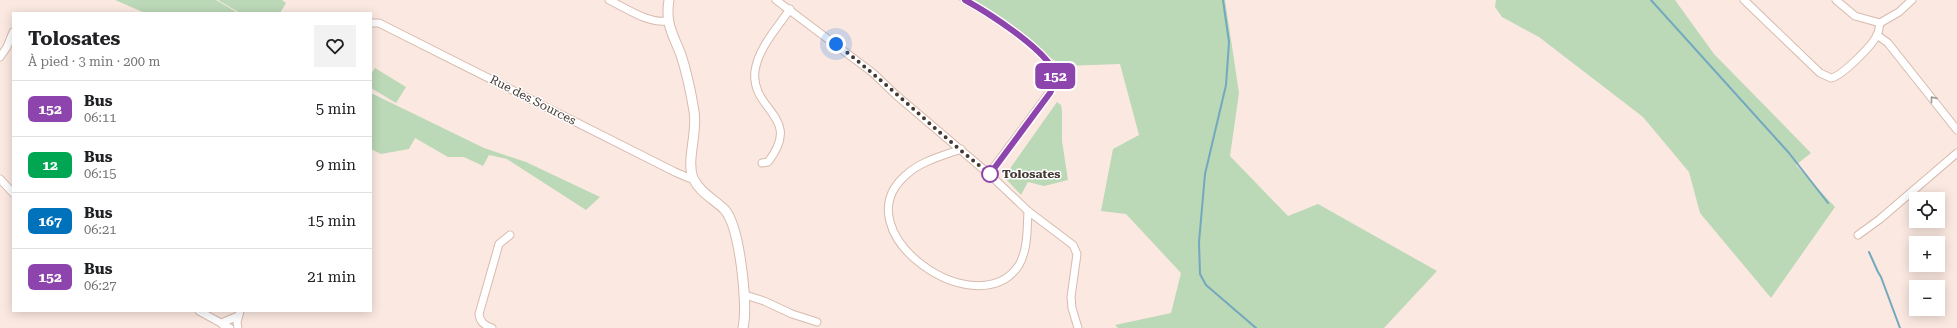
<!DOCTYPE html>
<html lang="fr">
<meta charset="utf-8">
<style>
:root{--surface:#fff;--page:#f2f2f2;--text:#202124;--muted:#757577;--line:#e0e0e0}
body{margin:0;font-family:"Roboto Serif",serif;background:var(--page);color:var(--text);height:100vh;display:flex;flex-direction:column;font-size:15px;white-space:nowrap}
*{box-sizing:border-box;margin:0}
p{font-size:13px;color:var(--muted)}
.icon{flex:none;width:22px;height:22px;fill:none;stroke:currentColor;stroke-width:2;stroke-linecap:round;stroke-linejoin:round}
.map{position:relative;flex:1;overflow:hidden}
.sheet{position:absolute;left:12px;top:12px;width:360px;height:300px;display:flex;flex-direction:column;background:var(--surface);border-radius:0px;box-shadow:0 2px 10px #0003}
.sheet>*{flex:none}
.badge{padding:0 8px;border-radius:6px;font-size:14px;line-height:26px}
.controls{position:absolute;left:1909px;top:192px;display:grid;gap:8px}
.controls a{display:grid;place-items:center;width:36px;height:36px;border-radius:0px;background:var(--surface);box-shadow:0 2px 10px #0003;font-size:20px}
.you{position:absolute;width:20px;height:20px;margin:-10px;border:3px solid #fff;border-radius:50%;background:#1a73e8;box-shadow:0 0 0 6px #1a73e833}
.map>.badge{position:absolute;translate:-50% -50%;box-shadow:0 0 0 2px #fff}
.round{display:grid;place-items:center;flex:none;width:42px;height:42px;border-radius:0px;background:var(--page)}
.overview{display:flex;align-items:center;justify-content:space-between;height:68px;padding:0 16px}
h1{font-size:19px;font-weight:700;line-height:30px}
ul{padding:0;list-style:none}
li{display:flex;align-items:center;gap:12px;height:56px;padding:0 16px;border-top:1px solid var(--line)}
li div{flex:1}
li b{display:block;font-size:15px}
li em{font-style:normal}
li .badge{min-width:44px;font-weight:700;text-align:center}
.map>svg:first-child{display:block}
.green{fill:#bbd8b7}
.lines{fill:none;stroke-linecap:round;stroke-linejoin:round}
.stream{stroke:#73a8bf;stroke-width:2}
.street-casing{stroke:#d7baad;stroke-width:9}
.secondary-casing{stroke:#d7baad;stroke-width:11}
.street{stroke:#fff;stroke-width:7}
.secondary{stroke:#fff;stroke-width:9}
.oneway{stroke:#a29c99}
.line-casing{stroke:#fff;stroke-width:9}
.line{stroke:#8e44ad;stroke-width:6}
.walk{stroke:#453933;stroke-width:4;stroke-dasharray:0 7.2}
.stop-dot{fill:#fff;stroke:#8e44ad;stroke-width:2}
.labels{text-anchor:middle;dominant-baseline:central;stroke-width:3;stroke-linejoin:round;paint-order:stroke}
.street-label{font-size:12px;fill:#453933;stroke:#fff}
.stop-label{font-size:12px;font-weight:bold;fill:#453933;stroke:#fff;text-anchor:start}
</style>
<div class="map">
<svg width="1957" height="328" viewBox="0 0 1957 328">
<rect width="100%" height="100%" fill="#fbe9e1"/>
<!-- green -->
<g class="green">
<polygon points="115,0 216,0 238,13 145,13"/>
<polygon points="218,0 282,0 286,3 280,13 240,13"/>
<polygon points="958,0 1225,0 1239,93 1230,156 1288,216 1318,204 1437,271 1384,328 1118,328 1115,325 1171,313 1181,273 1126,214 1101,211 1113,149 1139,135 1120,64 1063,66 969,5"/>
<polygon points="1496,0 1675,0 1714,54 1811,153 1796,165 1835,207 1771,298 1700,213 1689,172 1643,117 1539,37 1502,17 1495,7"/>
<polygon points="375,68 406,87 396,103 371,88 371,74"/>
<polygon points="371,93 484,148 526,162 600,197 586,210 507,159 489,155 483,166 464,157 448,157 415,138 409,149 381,154 371,149"/>
<polygon points="1057,102 1061,105 1062,111 1062,141 1068,180 1044,186 1028,182 1021,195 1004,177"/>
</g>
<g class="lines">
<!-- stream -->
<g class="stream">
<polyline points="1223,0 1229,42 1226,85 1205,174 1199,242 1200,274 1206,285 1256,328"/>
<polyline points="1651,0 1789,153 1828,203"/>
<polyline points="1869,252 1878,272 1881,277 1900,328"/>
</g>
<defs>
<g id="street">
<path d="M609,0C626,8 648,24 668,21"/>
<polyline points="776,0 873,73 896,95 989,174 1028,211 1073,245 1077,254 1071,297 1072,308 1078,328"/>
<path d="M965,0C989,13 1037,44 1051,66C1054,71 1055,76 1056,81L1049,93L989,174"/>
<path d="M1744,0L1820,73L1831,78C1842,76 1872,46 1877,35C1879,32 1879,27 1880,23"/>
<polyline points="1836,0 1855,16 1880,23 1899,12 1912,0"/>
<polyline points="372,23 379,23 675,172 689,178 693,177"/>
<polyline points="1877,35 1888,43 1957,130"/>
<polyline points="0,57 7,47 13,32"/>
<path d="M961,149C942,156 921,161 906,175C840,232 978,328 1019,265C1028,249 1027,229 1028,211"/>
<path d="M762,163L768,162C804,116 750,111 755,71C758,48 778,27 790,9"/>
<polyline points="0,179 13,193"/>
<polyline points="1858,235 1880,219 1957,153"/>
<polyline points="745,295 764,301 792,314 817,322"/>
<polyline points="199,311 230,328"/>
<polyline points="223,325 224,322 238,316"/>
<polyline points="238,328 237,322 240,311"/>
<path d="M492,328C484,325 480,322 479,314L499,244L510,235"/>
</g>
<path id="secondary" d="M669,0C665,24 673,34 681,55C687,73 691,93 694,111C698,132 686,160 693,178C700,193 714,199 725,210C740,228 748,305 743,328"/>
</defs>
<!-- street casing -->
<use href="#street" class="street-casing"/>
<!-- secondary casing -->
<use href="#secondary" class="secondary-casing"/>
<!-- street -->
<use href="#street" class="street"/>
<!-- secondary -->
<use href="#secondary" class="secondary"/>
</g>
<!-- one-way arrows -->
<defs><path id="oneway-chevron" d="M-2-3.5L2.5 0L-2 3.5" fill="none" stroke-width="1.6" stroke-linecap="round" stroke-linejoin="round"/></defs>
<use class="oneway" href="#oneway-chevron" transform="translate(1933 99) rotate(-129)"/>
<g class="lines">
<defs>
<path id="line" d="M965,0C989,13 1036,44 1051,66C1054,71 1055,76 1056,81L1050,93L990,174"/>
</defs>
<!-- line casing -->
<use href="#line" class="line-casing"/>
<!-- line -->
<use href="#line" class="line"/>
<!-- walk -->
<path class="walk" d="M836,44C890,85 937,133 990,174"/>
</g>
<!-- markers -->
<circle class="stop-dot" cx="990" cy="174" r="8"/>
<g class="labels">
<!-- street labels -->
<g class="street-label">
<text transform="translate(533 100) rotate(27)">Rue des Sources</text>
</g>
<!-- stop labels -->
<g class="stop-label">
<text x="1002" y="174">Tolosates</text>
</g>
</g>
</svg>
<div class="controls">
<a><svg class="icon" aria-label="locate" viewBox="0 0 24 24"><circle cx="12" cy="12" r="6"/><path d="M12 2v4M12 18v4M2 12h4M18 12h4"/></svg></a>
<a>+</a>
<a>−</a>
</div>
<div class="you" style="left:836px;top:44px"></div>
<b class="badge" style="left:1055px;top:76px;background:#8e44ad;color:#fff">152</b>
<section class="sheet">
<div class="overview"><div><h1>Tolosates</h1><p>À pied · 3 min · 200 m</p></div><a class="round"><svg class="icon" aria-label="heart" viewBox="0 0 24 24"><path d="M12 20l-8-8c-3-5 5-10 8-4 3-6 11-1 8 4z"/></svg></a></div>
<ul>
<li><span class="badge" style="background:#8e44ad;color:#fff">152</span><div><b>Bus</b><p>06:11</p></div><em>5 min</em></li>
<li><span class="badge" style="background:#00a651;color:#fff">12</span><div><b>Bus</b><p>06:15</p></div><em>9 min</em></li>
<li><span class="badge" style="background:#0072bc;color:#fff">167</span><div><b>Bus</b><p>06:21</p></div><em>15 min</em></li>
<li><span class="badge" style="background:#8e44ad;color:#fff">152</span><div><b>Bus</b><p>06:27</p></div><em>21 min</em></li>
</ul>
</section>
</div>
